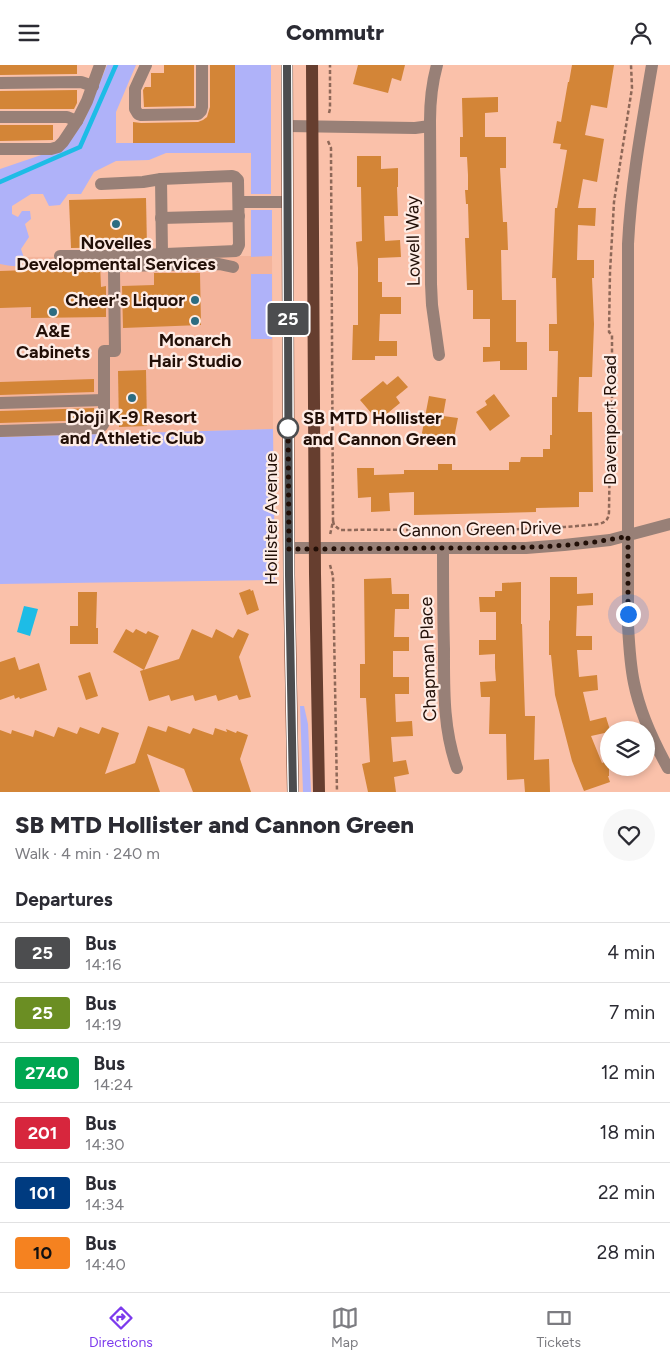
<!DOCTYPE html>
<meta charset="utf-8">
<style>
:root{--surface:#fff;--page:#f7f7f7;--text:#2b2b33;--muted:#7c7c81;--line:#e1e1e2;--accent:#7c3aed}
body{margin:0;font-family:Figtree,sans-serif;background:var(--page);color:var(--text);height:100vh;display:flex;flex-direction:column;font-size:19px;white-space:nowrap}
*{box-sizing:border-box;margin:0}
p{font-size:16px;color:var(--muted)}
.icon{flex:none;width:28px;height:28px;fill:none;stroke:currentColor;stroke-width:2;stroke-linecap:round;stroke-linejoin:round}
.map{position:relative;height:727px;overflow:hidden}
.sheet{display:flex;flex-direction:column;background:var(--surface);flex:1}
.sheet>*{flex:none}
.badge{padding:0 10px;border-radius:4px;font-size:18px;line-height:32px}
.tools{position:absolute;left:600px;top:656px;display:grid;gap:10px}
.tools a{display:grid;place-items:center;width:55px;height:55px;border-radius:50%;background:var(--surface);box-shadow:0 2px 8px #0003;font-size:25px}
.you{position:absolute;width:25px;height:25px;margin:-12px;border:4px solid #fff;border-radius:50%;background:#1a73e8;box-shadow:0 0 0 8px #1a73e833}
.map>.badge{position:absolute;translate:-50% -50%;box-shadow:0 0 0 2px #fff}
h2{padding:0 15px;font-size:19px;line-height:45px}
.round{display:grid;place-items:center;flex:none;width:52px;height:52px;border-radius:26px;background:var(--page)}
.head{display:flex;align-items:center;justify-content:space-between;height:85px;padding:0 15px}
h1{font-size:24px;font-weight:800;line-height:38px}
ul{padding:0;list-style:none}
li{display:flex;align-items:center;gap:15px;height:60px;padding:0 15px;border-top:1px solid var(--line)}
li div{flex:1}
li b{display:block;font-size:19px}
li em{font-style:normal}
li .badge{min-width:55px;font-weight:700;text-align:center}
header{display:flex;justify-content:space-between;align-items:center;height:65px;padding:0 15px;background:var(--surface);font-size:22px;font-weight:800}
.tabs{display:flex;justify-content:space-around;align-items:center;height:70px;border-top:1px solid var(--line);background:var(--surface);font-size:14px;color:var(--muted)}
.tabs a{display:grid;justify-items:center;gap:2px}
.tabs .active{color:var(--accent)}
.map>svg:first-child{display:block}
.built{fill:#f4b49b}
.green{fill:#afb2f9}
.water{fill:#1dbce6}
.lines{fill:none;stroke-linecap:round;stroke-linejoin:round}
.stream{stroke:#1dbce6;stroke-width:4.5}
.building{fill:#d38537}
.path{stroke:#8e6858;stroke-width:2.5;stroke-dasharray:4 2.5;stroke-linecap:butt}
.minor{stroke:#988077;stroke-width:12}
.major{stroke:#663e2f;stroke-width:12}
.line-casing{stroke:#fff;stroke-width:11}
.line{stroke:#4c4d4f;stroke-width:8}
.walk{stroke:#220f07;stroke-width:5;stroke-dasharray:0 9}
.poi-dot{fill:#2c6c81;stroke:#feece5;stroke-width:2}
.stop-dot{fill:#fff;stroke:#4c4d4f;stroke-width:2.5}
.labels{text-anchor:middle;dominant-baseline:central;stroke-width:4.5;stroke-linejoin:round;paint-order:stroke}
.street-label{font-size:18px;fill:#220f07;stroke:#feece5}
.poi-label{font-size:18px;font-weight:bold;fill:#220f07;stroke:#feece5}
.stop-label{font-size:18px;font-weight:bold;fill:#220f07;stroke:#feece5;text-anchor:start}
</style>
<header><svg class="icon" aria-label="menu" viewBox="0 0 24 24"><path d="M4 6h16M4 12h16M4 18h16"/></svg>Commutr<svg class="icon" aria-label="person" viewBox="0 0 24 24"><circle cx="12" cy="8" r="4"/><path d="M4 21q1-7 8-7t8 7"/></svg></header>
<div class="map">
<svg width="670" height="727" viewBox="0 0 670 727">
<rect width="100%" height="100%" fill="#fac1aa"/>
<!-- built -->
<polygon class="built" points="272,191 273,364 0,372 0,192"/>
<!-- green -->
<g class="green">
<path d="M107,0H136L116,47V78H234L235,0H271V129H251V88H166L149,95L116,96L94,107L81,129H68L60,140L49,141L43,129H31L12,141V149L18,152L22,146H30L31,154L25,159L29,172L21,184L24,193L20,201C13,202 7,200 0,199V104L53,86L72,74L85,54Z"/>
<polygon points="251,145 272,145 272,191 251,192"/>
<rect x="251" y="209" width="21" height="65"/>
<polygon points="273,364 275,515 0,519 0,372"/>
<polygon points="300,641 304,641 308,659 311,727 303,727"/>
</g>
<!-- water -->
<polygon class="water" points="24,541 38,544 30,571 17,567"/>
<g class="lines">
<!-- stream -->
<polyline class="stream" points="0,117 80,82 116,0"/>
</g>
<!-- building -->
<g class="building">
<polygon points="0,0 77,0 77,9 0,10"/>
<polygon points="164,0 194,0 194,41 144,42 143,25 145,22 151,22 151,8 164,8"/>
<polygon points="210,0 235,0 235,78 133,78 133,57 141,58 198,57 203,55 207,52 210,42"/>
<polygon points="358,0 405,0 401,16 392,13 388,28 353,19"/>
<polygon points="572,0 614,0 607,43 591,40 585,70 604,74 597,117 583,114 578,143 596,143 595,161 578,160 577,195 594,195 594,213 592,213 594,259 592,312 579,312 578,347 592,347 593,427 579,427 579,442 536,443 536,447 414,450 414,427 389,428 390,446 371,447 371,432 358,433 357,403 374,403 374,410 404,409 404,405 438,405 438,399 452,399 452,405 509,405 509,397 520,397 521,392 543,392 543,384 550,384 550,370 552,370 552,332 557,332 558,286 549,286 549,259 557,259 556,213 552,213 555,143 557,143 567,85 560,84 561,79 553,78 557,56 561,57 568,17 569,17"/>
<polygon points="77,25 77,38 74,44 0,44 0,26"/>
<polygon points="498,32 498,47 485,48 485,72 506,72 506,103 500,103 503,157 507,157 508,185 501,185 502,235 516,235 516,277 527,277 527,305 500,305 500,296 483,297 483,282 490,282 490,254 473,254 473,225 467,225 465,173 469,173 468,139 466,139 465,125 468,125 468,110 467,92 460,92 460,72 463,72 462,33"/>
<polygon points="0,60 53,60 53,75 0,76"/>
<polygon points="357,91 381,91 381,104 398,103 398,122 397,122 398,151 384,151 385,176 400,175 401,192 378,193 378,217 382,217 382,232 401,232 401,249 380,249 379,276 397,276 397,291 375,291 375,295 352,295 353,260 358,260 358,203 356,177 362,176 361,122 357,122"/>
<polygon points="146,133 147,182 71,183 69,135"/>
<polygon points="30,199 100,199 101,222 106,221 106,252 31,253 31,242 0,243 0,206 30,205"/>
<polygon points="154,208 200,208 201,260 123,263 122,221 154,220"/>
<polygon points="146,305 147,361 119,362 118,306"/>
<polygon points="398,311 408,322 396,332 400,338 378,356 360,335 383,316 387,320"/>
<polygon points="94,314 94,327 0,330 0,317"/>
<polygon points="494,329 510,351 490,366 476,347 487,340 485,336"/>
<polygon points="429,331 446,334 443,351 458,353 453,378 421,373"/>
<polygon points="94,343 94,355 0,358 0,346"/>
<polygon points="550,512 577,512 577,529 593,528 593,540 577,541 576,571 592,571 592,585 577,585 579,612 597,610 598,625 583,627 590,656 606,652 610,665 609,667 591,671 602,698 609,695 609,711 608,711 610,717 584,726 572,696 555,630 551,590 549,590 549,555 550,556"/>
<polygon points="391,513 392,529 409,529 409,544 395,544 394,572 409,572 409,586 393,586 393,612 409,612 409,629 395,629 396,657 412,656 413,671 391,672 393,697 406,695 409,709 394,712 396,727 368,727 362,699 370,697 366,633 360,633 360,599 365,599 364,514"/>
<polygon points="521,517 521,559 522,559 525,651 535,651 534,695 549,694 550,727 525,727 524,714 507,715 506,669 489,669 490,632 481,632 480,617 496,616 495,603 495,589 479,590 479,575 496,575 496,547 480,547 479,532 495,532 495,526 502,526 502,518"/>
<polygon points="250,524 251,526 253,525 259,545 247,550 239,528"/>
<polygon points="78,527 97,527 96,563 98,563 98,579 70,579 70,561 78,561"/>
<polygon points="126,564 133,568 136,564 146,569 148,566 159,571 144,605 113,587"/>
<polygon points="192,564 212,573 216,564 233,573 238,564 249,569 239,592 251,632 239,635 237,630 218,636 216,630 195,636 193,630 171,636 169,630 149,636 140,606 179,594"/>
<polygon points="15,592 19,605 39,598 47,625 20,634 19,632 15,634 14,630 0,635 0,597"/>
<polygon points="90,607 98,631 86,635 78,611"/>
<polygon points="148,661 166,667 168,661 190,669 193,663 213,670 215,663 227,667 226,664 236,668 237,666 248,670 240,694 251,727 193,727 184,704 147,689 160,727 0,727 0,665 11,669 12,665 33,672 35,665 54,672 58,662 77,669 80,662 99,669 102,662 119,668 105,709 135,698"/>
</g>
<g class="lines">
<!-- path -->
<g class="path">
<polyline points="329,48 330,44 330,0"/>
<polyline points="328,76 331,83 331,88 333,456 330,470"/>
<path d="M333,456L334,460L340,465C426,464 513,468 599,459C606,457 609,454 609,446L610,378L612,376V270L609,267L610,207L614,137L632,23L631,0"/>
<polyline points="330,500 333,511 337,727"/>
</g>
<!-- minor -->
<g class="minor">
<polyline points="146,0 135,24 135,44 138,49 141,50 198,49 201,46 202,42 202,0"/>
<path d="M437,0C432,18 430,37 430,56L431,219L432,240L439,290"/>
<path d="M652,0C642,59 631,119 628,179V560C629,579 630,599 634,618C640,648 653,676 668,703"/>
<polyline points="0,18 81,17 93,21"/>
<polyline points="0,52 67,52 77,56"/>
<polyline points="288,61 415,63 430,61"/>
<polyline points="0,84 51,84 58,82 63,77 77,56 87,36 100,0"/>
<polyline points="161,114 162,189"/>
<polyline points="101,119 143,117 161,114 232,111 235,112 238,115 239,180 236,186 119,191 119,201"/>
<polyline points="239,137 287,137"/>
<polyline points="161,153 239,151"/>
<polyline points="60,191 119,191"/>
<polyline points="0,338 104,335"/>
<path d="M0,366L98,363C102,362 103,361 104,357V286H115L114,206L116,202L119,201L219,199L233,202"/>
<polyline points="289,483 526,483 564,480 610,475 670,459"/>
<path d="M443,483C443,517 443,550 444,584C444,624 443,664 457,703"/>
</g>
<!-- major -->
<g class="major">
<polyline points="287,0 289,510 293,727"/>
<polyline points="312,0 315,509 319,727"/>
</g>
</g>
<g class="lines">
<defs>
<polyline id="line" points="287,0 289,510 293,727"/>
</defs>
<!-- line casing -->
<use href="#line" class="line-casing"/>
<!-- line -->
<use href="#line" class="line"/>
<!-- walk -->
<path class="walk" d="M288,363V356L289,484C346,484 403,483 461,483C517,483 573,483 628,471V549"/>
</g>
<!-- markers -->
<g class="poi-dot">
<circle cx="116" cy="159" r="5"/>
<circle cx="195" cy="235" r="5"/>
<circle cx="53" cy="247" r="5"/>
<circle cx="195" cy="256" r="5"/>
<circle cx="132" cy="333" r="5"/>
</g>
<circle class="stop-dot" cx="288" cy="363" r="10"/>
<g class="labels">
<!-- street labels -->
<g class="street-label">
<text transform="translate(413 176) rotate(-91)">Lowell Way</text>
<text transform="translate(610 355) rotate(-90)">Davenport Road</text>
<text transform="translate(271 454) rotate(-90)">Hollister Avenue</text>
<text transform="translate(480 464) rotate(-1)">Cannon Green Drive</text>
<text transform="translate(428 594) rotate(-92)">Chapman Place</text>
</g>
<!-- poi labels -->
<g class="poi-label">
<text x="116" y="178">Novelles<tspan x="116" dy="21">Developmental Services</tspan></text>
<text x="185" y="235" text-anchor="end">Cheer's Liquor</text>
<text x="53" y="266">A&amp;E<tspan x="53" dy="21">Cabinets</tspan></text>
<text x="195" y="275">Monarch<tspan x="195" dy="21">Hair Studio</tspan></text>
<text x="132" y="352">Dioji K-9 Resort<tspan x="132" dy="21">and Athletic Club</tspan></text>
</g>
<!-- stop labels -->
<g class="stop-label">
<text x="303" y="353">SB MTD Hollister<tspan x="303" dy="21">and Cannon Green</tspan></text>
</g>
</g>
</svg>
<div class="tools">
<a><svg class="icon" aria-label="layers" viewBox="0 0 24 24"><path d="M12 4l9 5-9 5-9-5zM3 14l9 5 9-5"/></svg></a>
</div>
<div class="you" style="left:628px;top:549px"></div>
<b class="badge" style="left:288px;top:254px;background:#4c4d4f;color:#fff">25</b>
</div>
<section class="sheet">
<div class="head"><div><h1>SB MTD Hollister and Cannon Green</h1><p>Walk · 4 min · 240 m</p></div><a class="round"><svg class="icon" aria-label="heart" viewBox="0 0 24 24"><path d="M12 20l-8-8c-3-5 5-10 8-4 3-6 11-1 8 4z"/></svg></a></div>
<h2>Departures</h2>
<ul>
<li><span class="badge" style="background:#4c4d4f;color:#fff">25</span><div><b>Bus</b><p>14:16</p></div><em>4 min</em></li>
<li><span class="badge" style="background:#6b8e23;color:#fff">25</span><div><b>Bus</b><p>14:19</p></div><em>7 min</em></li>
<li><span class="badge" style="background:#00a651;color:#fff">2740</span><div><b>Bus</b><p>14:24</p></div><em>12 min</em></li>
<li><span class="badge" style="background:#d7263d;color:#fff">201</span><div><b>Bus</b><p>14:30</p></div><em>18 min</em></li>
<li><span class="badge" style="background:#003b80;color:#fff">101</span><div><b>Bus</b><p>14:34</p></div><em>22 min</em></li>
<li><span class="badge" style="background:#f58220;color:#111">10</span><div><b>Bus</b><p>14:40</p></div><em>28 min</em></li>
</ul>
</section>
<nav class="tabs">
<a class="active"><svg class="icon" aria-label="directions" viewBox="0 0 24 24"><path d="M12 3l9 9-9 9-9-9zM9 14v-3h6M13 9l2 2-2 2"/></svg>Directions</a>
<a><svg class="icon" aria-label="map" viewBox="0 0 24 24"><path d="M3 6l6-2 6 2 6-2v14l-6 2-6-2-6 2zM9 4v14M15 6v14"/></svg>Map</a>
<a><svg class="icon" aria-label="tickets" viewBox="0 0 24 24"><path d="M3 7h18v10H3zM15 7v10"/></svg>Tickets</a>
</nav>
